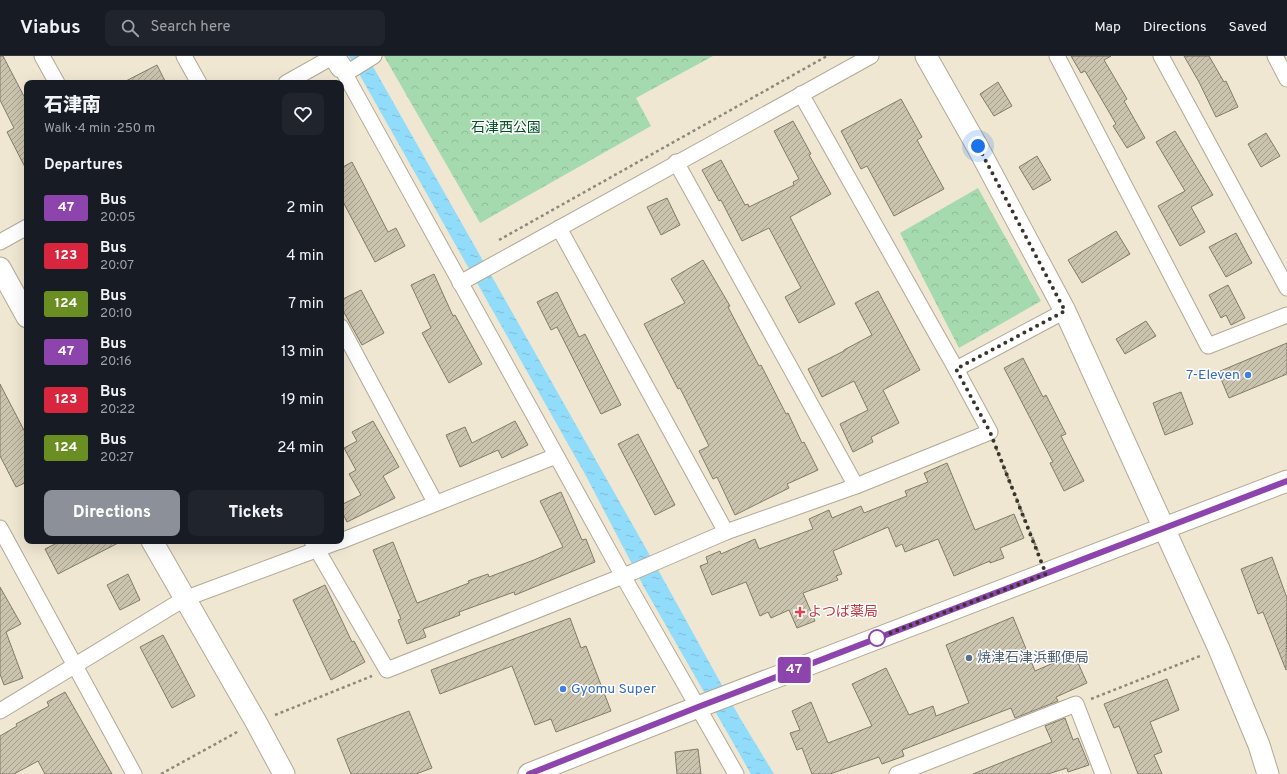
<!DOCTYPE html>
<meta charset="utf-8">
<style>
:root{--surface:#171b24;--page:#20242c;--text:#f1f3f6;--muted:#9ea1a6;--line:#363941;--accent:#8c9099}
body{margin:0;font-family:Overpass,"Noto Sans JP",sans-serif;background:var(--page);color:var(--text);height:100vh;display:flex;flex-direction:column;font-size:15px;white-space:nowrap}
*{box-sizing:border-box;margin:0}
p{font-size:13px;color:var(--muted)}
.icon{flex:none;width:22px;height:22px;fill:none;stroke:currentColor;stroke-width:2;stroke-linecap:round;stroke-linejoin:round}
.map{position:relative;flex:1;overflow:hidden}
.panel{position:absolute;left:24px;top:24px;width:320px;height:464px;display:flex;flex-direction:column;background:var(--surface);border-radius:8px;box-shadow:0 4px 16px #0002}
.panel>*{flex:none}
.badge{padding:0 8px;border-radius:3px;font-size:14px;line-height:26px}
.you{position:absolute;width:20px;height:20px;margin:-10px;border:3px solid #fff;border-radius:50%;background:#1a73e8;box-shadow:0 0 0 6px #1a73e833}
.map>.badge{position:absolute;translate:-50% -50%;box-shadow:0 0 0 2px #fff}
h2{padding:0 20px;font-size:15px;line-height:36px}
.round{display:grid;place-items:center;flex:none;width:42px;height:42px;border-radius:8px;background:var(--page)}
.summary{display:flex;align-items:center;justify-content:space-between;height:68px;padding:0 20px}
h1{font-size:19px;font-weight:800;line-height:30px}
.cta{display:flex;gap:8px;margin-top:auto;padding:8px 20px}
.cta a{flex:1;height:46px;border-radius:8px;background:var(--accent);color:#fff;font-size:16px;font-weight:800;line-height:46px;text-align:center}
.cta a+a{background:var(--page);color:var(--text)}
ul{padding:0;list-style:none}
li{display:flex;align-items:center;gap:12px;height:48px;padding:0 20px}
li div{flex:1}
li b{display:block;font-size:15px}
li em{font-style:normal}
li .badge{min-width:44px;font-weight:700;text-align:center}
header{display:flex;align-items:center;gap:24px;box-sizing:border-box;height:56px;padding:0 20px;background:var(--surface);border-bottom:1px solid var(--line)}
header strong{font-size:19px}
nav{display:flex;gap:22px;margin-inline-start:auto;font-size:14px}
.search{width:280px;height:36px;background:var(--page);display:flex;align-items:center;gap:10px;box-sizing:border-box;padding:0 14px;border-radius:8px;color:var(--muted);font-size:15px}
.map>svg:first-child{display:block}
.forest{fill:url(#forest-crowns)}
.water{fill:url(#water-ripples)}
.building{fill:url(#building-hatch);stroke:#827b68}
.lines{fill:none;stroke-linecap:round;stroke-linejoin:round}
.street-casing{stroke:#b1a995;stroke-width:17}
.secondary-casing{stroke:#b1a995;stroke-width:23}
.path{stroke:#8d887a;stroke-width:2.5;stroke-dasharray:3 3;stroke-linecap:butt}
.street{stroke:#fff;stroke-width:15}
.secondary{stroke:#fff;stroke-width:21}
.line-casing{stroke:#fff;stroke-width:9}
.line{stroke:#8e44ad;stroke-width:6}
.walk{stroke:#38352d;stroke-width:4;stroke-dasharray:0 7.2}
.shop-dot{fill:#3f7fe0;stroke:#fff;stroke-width:1.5}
.health-dot{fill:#e0444e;stroke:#fff;stroke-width:1.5}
.stop-dot{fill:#fff;stroke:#8e44ad;stroke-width:2}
.service-dot{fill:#5c6f8a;stroke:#fff;stroke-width:1.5}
.labels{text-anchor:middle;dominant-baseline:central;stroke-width:3;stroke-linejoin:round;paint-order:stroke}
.park-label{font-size:14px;fill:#005320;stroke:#fff}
.shop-label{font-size:14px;fill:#366cbe;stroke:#fff;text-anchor:end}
.health-label{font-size:14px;fill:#be3a42;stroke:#fff;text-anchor:start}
.service-label{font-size:14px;fill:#4e5e75;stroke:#fff;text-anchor:start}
</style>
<header>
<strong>Viabus</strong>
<div class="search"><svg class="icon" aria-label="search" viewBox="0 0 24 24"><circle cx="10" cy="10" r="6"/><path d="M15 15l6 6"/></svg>Search here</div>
<nav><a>Map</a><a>Directions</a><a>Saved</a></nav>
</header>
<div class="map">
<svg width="1287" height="718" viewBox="0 0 1287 718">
<defs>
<pattern id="forest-crowns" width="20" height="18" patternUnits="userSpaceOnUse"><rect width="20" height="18" fill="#a5daae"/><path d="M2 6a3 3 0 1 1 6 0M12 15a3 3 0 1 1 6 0" fill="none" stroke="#8fbc96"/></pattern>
<pattern id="water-ripples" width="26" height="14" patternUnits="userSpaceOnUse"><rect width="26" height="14" fill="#91dcfa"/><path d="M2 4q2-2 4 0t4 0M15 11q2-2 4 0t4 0" fill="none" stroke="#7ebdd7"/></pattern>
<pattern id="building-hatch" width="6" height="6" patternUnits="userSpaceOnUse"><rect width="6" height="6" fill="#cac3ae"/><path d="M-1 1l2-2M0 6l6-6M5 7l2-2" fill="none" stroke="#a59f8e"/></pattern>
</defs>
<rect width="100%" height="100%" fill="#efe7d2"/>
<!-- forest -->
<g class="forest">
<polygon points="384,0 713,0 636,42 651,70 480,167"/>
<polygon points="978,132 1041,245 959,292 900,177"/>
</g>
<!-- water -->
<polygon class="water" points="349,0 367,0 661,519 740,662 774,718 751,718 645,533 586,420"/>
<!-- building -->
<g class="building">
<polygon points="0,0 3,0 27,46 27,115 7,76 14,72 0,44"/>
<polygon points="1071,0 1111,0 1104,4 1127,43 1124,45 1145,82 1127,92 1113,70 1116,68 1085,15 1081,17"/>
<polygon points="1184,0 1209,0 1224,26 1226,25 1238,51 1216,61 1199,26"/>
<polygon points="157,9 166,27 122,27"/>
<polygon points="998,26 1012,50 994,60 980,38"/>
<polygon points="901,43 922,81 917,84 944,133 894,160 867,110 861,113 841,75"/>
<polygon points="793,65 811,98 809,99 831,138 790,161 835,248 799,267 785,241 801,232 769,172 742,185 721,144 719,145 702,114 721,104 745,149 748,148 749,151 794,129 793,126 799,123 774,75"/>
<polygon points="1175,75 1213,139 1191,151 1205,176 1180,190 1158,150 1185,135 1156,86"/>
<polygon points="1266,77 1280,100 1261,111 1248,88"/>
<polygon points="1037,100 1051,124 1033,134 1019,111"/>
<polygon points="352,106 388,176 396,172 405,190 375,206 341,142 341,112"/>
<polygon points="667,142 680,169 661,179 647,151"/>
<polygon points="1116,175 1130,198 1082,227 1068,204"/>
<polygon points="1236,177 1252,207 1226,221 1209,191"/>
<polygon points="703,204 730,250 728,251 759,310 761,309 786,358 788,357 802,387 804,386 818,414 787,428 789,432 735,459 717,421 713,423 699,395 709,390 680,332 678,333 644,268 685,247 671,223"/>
<polygon points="434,218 453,260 455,259 482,308 449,327 422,277 431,272 411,229"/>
<polygon points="1228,229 1245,262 1231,269 1226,259 1221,262 1209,239"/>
<polygon points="361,234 384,277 362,289 341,251 341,244"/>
<polygon points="878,235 920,314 883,334 899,367 871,381 873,386 853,396 840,368 868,354 854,325 822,341 808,313 844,295 844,294 872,279 855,247"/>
<polygon points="557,236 579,281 585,278 621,349 601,358 557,271 551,274 537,246"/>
<polygon points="1146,265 1156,280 1125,298 1116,283"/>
<polygon points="1287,287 1287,318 1229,342 1218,316"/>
<polygon points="1023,302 1043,341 1046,339 1066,378 1061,380 1084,425 1064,435 1050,407 1053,406 1004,312"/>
<polygon points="0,328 27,380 27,426 16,431 0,400"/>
<polygon points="1181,336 1193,368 1165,379 1153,347"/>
<polygon points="373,365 399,411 383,420 395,442 347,466 341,454 341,449 361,439 349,418 356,414 344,392 357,385 352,376"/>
<polygon points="515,365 528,389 502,402 498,394 460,411 446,379 465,371 472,387"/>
<polygon points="638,378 675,449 655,459 618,388"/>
<polygon points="947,407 975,474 1014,458 1024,482 1000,492 1004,502 990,507 990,505 954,520 938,483 905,496 902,488 896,491 888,471 833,495 842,518 836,520 838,524 803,537 815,565 797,572 789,554 771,562 768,556 760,560 746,526 712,539 700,510 708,507 706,501 720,495 721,498 755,483 759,493 813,473 809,463 829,454 832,462 861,450 864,457 907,440 905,435 928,426 924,417"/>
<polygon points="561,436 582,484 586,483 595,506 515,539 514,536 459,556 460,559 423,573 426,581 407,588 398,564 401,563 373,494 393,486 417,547 469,527 468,525 488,518 489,521 534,504 563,491 540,445"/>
<polygon points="61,485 122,485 58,518 45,493"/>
<polygon points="1272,501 1287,542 1286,614 1263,556 1258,558 1241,513"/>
<polygon points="128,518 140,544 120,554 107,529"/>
<polygon points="325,529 352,586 354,585 365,606 331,624 293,544"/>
<polygon points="0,531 21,568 6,576 23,622 4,629 0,618"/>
<polygon points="1013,561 1035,615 1074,598 1087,627 1056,641 1058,645 1015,662 1011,652 902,694 904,700 882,708 879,701 830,718 812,718 802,692 797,694 790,677 800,674 792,655 811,646 828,687 872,670 852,628 886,612 909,659 933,650 936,660 969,647 946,589"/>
<polygon points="570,562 581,592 586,590 611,655 556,676 551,663 535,669 512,610 440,638 431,614"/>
<polygon points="163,579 195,640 172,652 140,591"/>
<polygon points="1167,623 1179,654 1150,666 1162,696 1154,699 1162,718 1138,718 1119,670 1114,672 1104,648"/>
<polygon points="65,636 112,718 45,718 38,705 14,718 0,718 0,680 17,670 16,668 49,650 47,646"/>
<polygon points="409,655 432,712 416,718 351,718 337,683"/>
<polygon points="1065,662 1073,684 1078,682 1089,709 1068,716 1067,712 1048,718 973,718 1052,686 1045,670"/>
<polygon points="698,693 701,718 677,718 675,696"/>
</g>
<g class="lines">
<defs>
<g id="street">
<polyline points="42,0 57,27"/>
<polyline points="184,0 199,27"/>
<polyline points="1057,0 1208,290 1287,259"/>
<polyline points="1161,0 1287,232"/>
<polyline points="1275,0 1287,23"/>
<polyline points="341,11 623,520 736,718"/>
<polyline points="345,18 374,0"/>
<polyline points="286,27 334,0"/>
<polyline points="676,106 856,430"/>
<polyline points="559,172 726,476"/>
<polyline points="0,186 27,171"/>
<polyline points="460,227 871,0"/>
<polyline points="341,271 435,446"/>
<polyline points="956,313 1065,255"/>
<polyline points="0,472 134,718"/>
<polyline points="312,485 387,614 633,516 726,476 856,430 990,376 956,313 801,38"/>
<polyline points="341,485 556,400"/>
<polyline points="0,655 184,543 340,485"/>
<polyline points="897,718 1076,648 1103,718"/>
</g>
<g id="secondary">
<polyline points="334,0 341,11"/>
<polyline points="926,0 977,90 1065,255 1219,593 1259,689 1268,718"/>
<polyline points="0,212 27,261"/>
<polyline points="152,485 256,666 284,718"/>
<polyline points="529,718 698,651 1287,425"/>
</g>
</defs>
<!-- street casing -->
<use href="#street" class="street-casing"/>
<!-- secondary casing -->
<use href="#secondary" class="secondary-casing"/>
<!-- path -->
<g class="path">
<polyline points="499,184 827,0"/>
<polyline points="996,392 1039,498"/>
<polyline points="1091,643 1200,600"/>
<polyline points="275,659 372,620"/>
<polyline points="161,718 239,675"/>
</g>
<!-- street -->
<use href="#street" class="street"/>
<!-- secondary -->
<use href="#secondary" class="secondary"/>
</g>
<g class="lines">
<defs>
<polyline id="line" points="529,718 698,651 1287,425"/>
</defs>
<!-- line casing -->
<use href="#line" class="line-casing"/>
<!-- line -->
<use href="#line" class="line"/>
<!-- walk -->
<polyline class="walk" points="877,582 1046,518 990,376 956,313 1065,255 978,90"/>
</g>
<!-- markers -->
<g class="shop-dot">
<circle cx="1248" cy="319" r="4"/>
<circle cx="563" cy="633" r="4"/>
</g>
<path class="health-dot" d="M798 550h4v4h4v4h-4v4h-4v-4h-4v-4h4z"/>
<circle class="stop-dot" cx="877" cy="582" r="8"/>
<circle class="service-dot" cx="969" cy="602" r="4"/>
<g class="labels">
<!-- park labels -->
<g class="park-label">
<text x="506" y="72">石津西公園</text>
</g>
<!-- shop labels -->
<g class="shop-label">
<text x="1240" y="319">7-Eleven</text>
<text x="571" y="633" text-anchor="start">Gyomu Super</text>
</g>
<!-- health labels -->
<g class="health-label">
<text x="808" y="556">よつば薬局</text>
</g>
<!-- service labels -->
<g class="service-label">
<text x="977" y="602">焼津石津浜郵便局</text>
</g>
</g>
</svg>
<div class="you" style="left:978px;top:90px"></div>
<b class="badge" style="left:794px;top:614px;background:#8e44ad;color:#fff">47</b>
<section class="panel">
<div class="summary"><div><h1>石津南</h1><p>Walk · 4 min · 250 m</p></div><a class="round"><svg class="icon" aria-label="heart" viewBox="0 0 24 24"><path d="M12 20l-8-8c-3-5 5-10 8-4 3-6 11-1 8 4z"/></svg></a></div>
<h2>Departures</h2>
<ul>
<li><span class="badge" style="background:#8e44ad;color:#fff">47</span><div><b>Bus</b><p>20:05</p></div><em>2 min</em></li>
<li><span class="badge" style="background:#d7263d;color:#fff">123</span><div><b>Bus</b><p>20:07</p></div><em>4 min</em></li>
<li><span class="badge" style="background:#6b8e23;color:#fff">124</span><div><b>Bus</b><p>20:10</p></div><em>7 min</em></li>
<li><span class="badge" style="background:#8e44ad;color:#fff">47</span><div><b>Bus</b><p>20:16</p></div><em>13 min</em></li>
<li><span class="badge" style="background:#d7263d;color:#fff">123</span><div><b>Bus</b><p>20:22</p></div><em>19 min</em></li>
<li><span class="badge" style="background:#6b8e23;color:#fff">124</span><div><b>Bus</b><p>20:27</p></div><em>24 min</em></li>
</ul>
<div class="cta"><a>Directions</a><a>Tickets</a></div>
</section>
</div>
